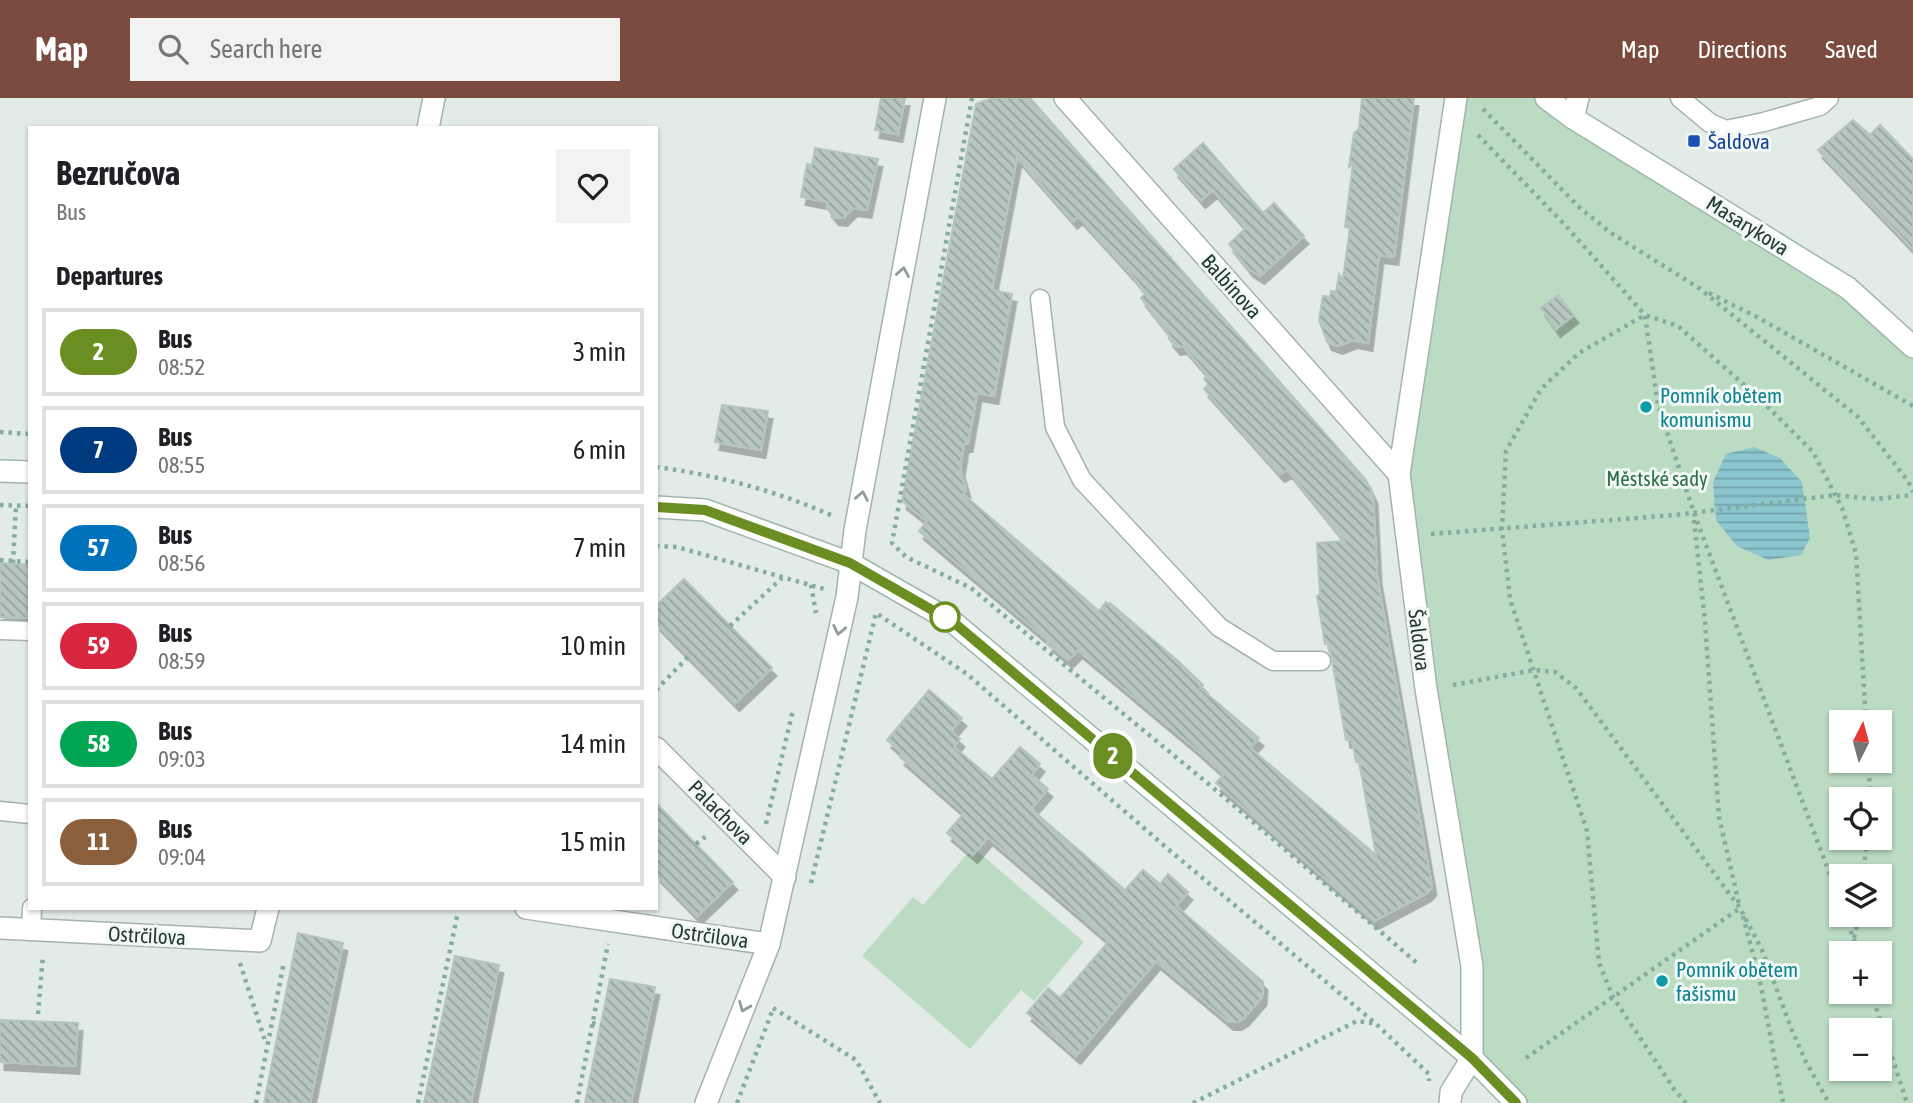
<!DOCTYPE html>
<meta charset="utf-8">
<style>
:root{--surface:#fff;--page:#f2f2f2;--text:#202124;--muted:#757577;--line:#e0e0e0;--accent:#7b4b3f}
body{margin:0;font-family:"Asap Condensed",sans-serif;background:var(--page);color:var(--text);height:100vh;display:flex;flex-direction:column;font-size:26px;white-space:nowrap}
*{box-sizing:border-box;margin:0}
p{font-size:23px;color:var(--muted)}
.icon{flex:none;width:38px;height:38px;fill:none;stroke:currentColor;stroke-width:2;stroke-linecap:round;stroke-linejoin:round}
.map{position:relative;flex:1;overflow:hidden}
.panel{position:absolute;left:28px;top:28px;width:630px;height:784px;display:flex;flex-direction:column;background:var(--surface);border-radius:0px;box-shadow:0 2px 5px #0004}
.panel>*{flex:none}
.badge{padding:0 14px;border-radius:23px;font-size:24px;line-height:46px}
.needle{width:46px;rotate:6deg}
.tools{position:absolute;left:1829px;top:612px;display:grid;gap:14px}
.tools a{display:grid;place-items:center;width:63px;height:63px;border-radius:0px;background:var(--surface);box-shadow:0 2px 5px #0004;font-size:35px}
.map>.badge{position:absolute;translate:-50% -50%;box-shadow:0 0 0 4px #fff}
h2{padding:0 28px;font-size:26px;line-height:63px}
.round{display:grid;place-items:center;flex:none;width:74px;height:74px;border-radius:0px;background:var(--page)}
.overview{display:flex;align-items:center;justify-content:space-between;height:119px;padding:0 28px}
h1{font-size:33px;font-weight:700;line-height:52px}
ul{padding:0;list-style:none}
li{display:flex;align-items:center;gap:21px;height:88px;margin:0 14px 10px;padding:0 14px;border:4px solid var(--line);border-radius:0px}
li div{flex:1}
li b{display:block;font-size:26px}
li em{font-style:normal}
li .badge{min-width:77px;font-weight:700;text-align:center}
header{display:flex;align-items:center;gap:42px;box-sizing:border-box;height:98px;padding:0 35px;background:var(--accent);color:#fff}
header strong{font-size:33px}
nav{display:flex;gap:38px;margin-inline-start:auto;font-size:24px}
.search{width:490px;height:63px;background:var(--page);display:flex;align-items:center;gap:18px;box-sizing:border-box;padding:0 24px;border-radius:0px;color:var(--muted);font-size:26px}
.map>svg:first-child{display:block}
.green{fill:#bcdbc3;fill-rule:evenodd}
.water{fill:url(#water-rules)}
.building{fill:url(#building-back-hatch);stroke:#b4c5bd;stroke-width:2;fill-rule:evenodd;filter:url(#shadow)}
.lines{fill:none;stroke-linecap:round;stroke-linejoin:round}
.lane-casing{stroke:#a5b3ae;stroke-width:21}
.street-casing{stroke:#a5b3ae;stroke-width:24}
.secondary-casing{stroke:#a1b7ae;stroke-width:24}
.path{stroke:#84ad9f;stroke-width:4.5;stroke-dasharray:3.5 5;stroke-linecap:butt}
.lane{stroke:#fff;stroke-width:18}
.street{stroke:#fff;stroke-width:21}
.secondary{stroke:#fff;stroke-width:21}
.oneway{stroke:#919d9a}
.line-casing{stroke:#fff;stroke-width:16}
.line{stroke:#6b8e23;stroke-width:10}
.transit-dot{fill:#1a4fb4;stroke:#f2f8f5;stroke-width:2.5}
.culture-dot{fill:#0f9aa8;stroke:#f2f8f5;stroke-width:2.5}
.stop-dot{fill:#fff;stroke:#6b8e23;stroke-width:3.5}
.labels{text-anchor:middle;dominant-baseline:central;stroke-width:6;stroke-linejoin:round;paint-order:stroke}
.transit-label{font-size:21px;fill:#164399;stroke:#f2f8f5;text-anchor:start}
.street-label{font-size:21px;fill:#233b34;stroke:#f2f8f5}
.culture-label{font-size:21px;fill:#0d838f;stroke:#f2f8f5;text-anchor:start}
.park-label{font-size:21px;fill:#2f7046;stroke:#f2f8f5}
</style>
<header>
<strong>Map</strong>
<div class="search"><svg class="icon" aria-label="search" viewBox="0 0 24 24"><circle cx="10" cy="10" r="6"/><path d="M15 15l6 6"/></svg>Search here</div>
<nav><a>Map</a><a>Directions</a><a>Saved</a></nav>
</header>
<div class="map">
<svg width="1913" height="1005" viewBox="0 0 1913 1005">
<defs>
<pattern id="water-rules" width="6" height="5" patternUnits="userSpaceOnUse" patternTransform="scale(1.75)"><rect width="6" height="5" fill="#8cc6ce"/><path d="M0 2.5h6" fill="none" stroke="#72a2a8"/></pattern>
<pattern id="building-back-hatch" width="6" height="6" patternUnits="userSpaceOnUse" patternTransform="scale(1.75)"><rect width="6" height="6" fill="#b7c6c0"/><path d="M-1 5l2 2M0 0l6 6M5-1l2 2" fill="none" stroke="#94a29d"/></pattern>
<filter id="shadow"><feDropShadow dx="4.5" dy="8" stdDeviation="0" flood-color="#0004"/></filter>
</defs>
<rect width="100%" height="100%" fill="#e2ebe7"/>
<!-- green -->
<g class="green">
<path d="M1456,0H1546L1848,190L1913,249V1005H1516L1472,960V868L1399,376ZM1841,625H1880V663H1841ZM1841,702H1880V740H1841ZM1841,779H1880V817H1841ZM1841,856H1880V894H1841ZM1841,933H1880V971H1841Z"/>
<polygon points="977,753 1084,844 1034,903 1021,892 970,951 862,858 913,799 923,807 968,755 973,757"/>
</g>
<!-- water -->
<polygon class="water" points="1754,349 1780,360 1802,384 1810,440 1801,457 1768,462 1737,448 1716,422 1713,384 1726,356"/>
<!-- building -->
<g class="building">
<polygon points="881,0 905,0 898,36 875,32"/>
<path d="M992,0H1030L1366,382L1373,398L1377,478L1432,789L1427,795L1374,823L1216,685L1224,676L1195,650L1078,552L1068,562L1048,545L1050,544L919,433L927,423L902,403L976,6ZM1017,59L1073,123L1078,118L1131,176L1146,195L1141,200L1168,234L1169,241L1176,249L1183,248L1208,277L1204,281L1208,286L1204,291L1280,376L1288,372L1345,443L1317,445L1320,497L1317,498L1325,546L1329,545L1346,642L1352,641L1356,664L1359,663L1376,757L1250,650L1259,640L1200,590L1203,587L1178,563L1110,505L1109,507L1106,504L1099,513L963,396L966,392L960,371L964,346H968L977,295L994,298L1012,196L992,192Z"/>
<polygon points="1362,0 1414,0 1394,159 1379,157 1368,245 1353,242 1338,248 1327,244 1319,222 1323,198 1330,199 1331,193 1336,194 1339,176 1343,181 1350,130 1345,129 1353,66 1349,69 1354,35 1359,31"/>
<polygon points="1853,22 1870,37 1880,27 1913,61 1913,151 1818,52"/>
<polygon points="1203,45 1263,115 1274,105 1304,138 1260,178 1249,171 1229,146 1246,130 1213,92 1201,102 1174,71"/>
<polygon points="815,50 878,61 867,112 853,110 843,120 834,119 827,110 828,104 801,99 807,66 812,67"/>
<polygon points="1558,197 1574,217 1556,231 1541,210"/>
<polygon points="722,307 768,313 761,352 715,344"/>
<polygon points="0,465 30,467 30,520 0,519"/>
<polygon points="684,481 772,570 735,605 656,525 656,508"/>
<polygon points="929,592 962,620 951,633 960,641 954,649 992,681 1020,649 1040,666 1032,677 1048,691 1031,711 1125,792 1143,772 1160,786 1168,776 1188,794 1176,808 1263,884 1262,899 1244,920 1237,924 1229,924 1156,863 1076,958 1027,915 1048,890 1060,900 1109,843 988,739 973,757 947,735 964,715 900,659 903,656 887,642"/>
<polygon points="656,705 733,784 697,818 656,776"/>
<polygon points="298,835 343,845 310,1005 264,1005"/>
<polygon points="455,858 499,867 471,1005 424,1005"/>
<polygon points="610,881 655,889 631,1005 585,1005"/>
<polygon points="0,922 78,925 75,968 0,964"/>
</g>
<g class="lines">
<defs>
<g id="lane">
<polyline points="1680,0 1710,25 1726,32 1764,24 1820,8 1829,0"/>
<polyline points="1040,201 1055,329 1082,382 1219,529 1273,563 1321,563"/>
<polyline points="0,532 30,533"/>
<polyline points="0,713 30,716"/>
<polyline points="31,831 32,810"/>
</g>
<g id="street">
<polyline points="1065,0 1399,376"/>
<polyline points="1573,20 1578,0"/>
<polyline points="428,30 434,0"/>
<polyline points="656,650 785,779"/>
<polyline points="526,810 769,846"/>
<polyline points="0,830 260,843 268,810"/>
<polyline points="706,1005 769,846 847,499 855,432 935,0"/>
<polyline points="1450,1005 1451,994 1472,960 1472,868 1426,591 1399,376 1456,0"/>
</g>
<g id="secondary">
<polyline points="1546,0 1573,20 1848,190 1913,249"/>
<polyline points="0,373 30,374"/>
<polyline points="656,409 705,412 850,465 953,524 1472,960 1516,1005"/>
</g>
</defs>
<!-- lane casing -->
<use href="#lane" class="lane-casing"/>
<!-- street casing -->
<use href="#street" class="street-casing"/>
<!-- secondary casing -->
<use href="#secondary" class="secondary-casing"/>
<!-- path -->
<g class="path">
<polyline points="972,0 892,445 906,459 971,490 1217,693 1417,865"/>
<polyline points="1483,11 1580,110 1611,135 1699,190 1858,319 1908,383 1913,394"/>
<polyline points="1478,37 1566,128 1645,217 1658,307 1694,415 1841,806"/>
<polyline points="1709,195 1757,219 1913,308"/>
<polyline points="0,334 30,336"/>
<path d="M656,369C717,377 777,393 833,418"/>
<polyline points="0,407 30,408"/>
<polyline points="1694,422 1705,524 1719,719 1739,806"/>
<polyline points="1431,436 1675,417 1835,397 1875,401 1913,397"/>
<polyline points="656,448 677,449 824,491"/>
<polyline points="0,462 30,464"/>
<polyline points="13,465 16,408"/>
<polyline points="811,487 816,515"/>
<polyline points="730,528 782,480"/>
<polyline points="1453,587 1534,572 1555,574 1576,590 1740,810 1762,852 1791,930 1806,964 1829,1005"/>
<polyline points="656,592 689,558"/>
<polyline points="1868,663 1871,702"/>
<polyline points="766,726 793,612"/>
<polyline points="696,746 709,736"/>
<polyline points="1863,779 1867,740"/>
<polyline points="811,785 876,515 967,576 1168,751 1375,925 1429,976 1429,983"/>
<polyline points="1845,817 1859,856"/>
<polyline points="1743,818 1760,883 1783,1005"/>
<polyline points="1854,840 1859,817"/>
<polyline points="240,865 266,946"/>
<polyline points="1871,894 1907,1005"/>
<polyline points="773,910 856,962 880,1005"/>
<polyline points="38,916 43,857"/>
<polyline points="592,925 601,927"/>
<polyline points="1526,960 1740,810"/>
<polyline points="256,1005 284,864"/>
<polyline points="418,1005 458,814"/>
<polyline points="577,1005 608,846"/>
<polyline points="737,1005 773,911"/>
<polyline points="1193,1005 1357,923 1373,925"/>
<polyline points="1686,1005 1674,991 1613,899 1599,865 1587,733 1510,501 1502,431 1506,353 1541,291 1579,255 1645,217 1678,228 1760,301 1813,354 1842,410 1856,455 1866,625"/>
</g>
<!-- lane -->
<use href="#lane" class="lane"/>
<!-- street -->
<use href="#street" class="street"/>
<!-- secondary -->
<use href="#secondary" class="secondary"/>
</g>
<!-- one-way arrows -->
<defs><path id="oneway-chevron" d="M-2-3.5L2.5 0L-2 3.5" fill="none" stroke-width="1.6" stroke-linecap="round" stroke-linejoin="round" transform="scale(1.75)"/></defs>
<g class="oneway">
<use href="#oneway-chevron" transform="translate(903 174) rotate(-80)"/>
<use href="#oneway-chevron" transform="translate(862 398) rotate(-80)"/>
<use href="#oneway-chevron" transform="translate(839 532) rotate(102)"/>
<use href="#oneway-chevron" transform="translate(744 909) rotate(112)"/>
</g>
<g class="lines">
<defs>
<polyline id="line" points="656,409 705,412 850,465 953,524 1472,960 1516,1005"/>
</defs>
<!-- line casing -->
<use href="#line" class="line-casing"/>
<!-- line -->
<use href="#line" class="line"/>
</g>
<!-- markers -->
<rect class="transit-dot" x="1687" y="36" width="14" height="14" rx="3.5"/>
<g class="culture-dot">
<circle cx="1646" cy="309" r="7"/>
<circle cx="1662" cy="883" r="7"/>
</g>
<circle class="stop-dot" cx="945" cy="519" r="14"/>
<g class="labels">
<!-- transit labels -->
<g class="transit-label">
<text x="1708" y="43">Šaldova</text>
</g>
<!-- street labels -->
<g class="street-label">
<text transform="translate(1748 127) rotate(32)">Masarykova</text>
<text transform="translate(1232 188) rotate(48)">Balbínova</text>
<text transform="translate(1420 542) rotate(83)">Šaldova</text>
<text transform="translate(721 714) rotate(45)">Palachova</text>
<text transform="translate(147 837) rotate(3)">Ostrčilova</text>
<text transform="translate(710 837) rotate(8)">Ostrčilova</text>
</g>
<!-- culture labels -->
<g class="culture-label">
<text x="1660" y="297">Pomník obětem<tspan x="1660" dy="24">komunismu</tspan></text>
<text x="1676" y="871">Pomník obětem<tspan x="1676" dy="24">fašismu</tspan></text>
</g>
<!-- park labels -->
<g class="park-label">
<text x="1657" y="380">Městské sady</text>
</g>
</g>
</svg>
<div class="tools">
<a><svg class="needle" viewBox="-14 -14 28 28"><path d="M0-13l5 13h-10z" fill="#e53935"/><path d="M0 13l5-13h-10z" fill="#757577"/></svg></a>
<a><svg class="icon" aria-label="locate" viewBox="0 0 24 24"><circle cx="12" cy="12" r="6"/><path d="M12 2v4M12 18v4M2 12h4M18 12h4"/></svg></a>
<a><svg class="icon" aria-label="layers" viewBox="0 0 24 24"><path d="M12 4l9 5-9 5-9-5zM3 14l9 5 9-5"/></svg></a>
<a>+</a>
<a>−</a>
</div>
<b class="badge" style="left:1113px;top:658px;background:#6b8e23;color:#fff">2</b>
<section class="panel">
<div class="overview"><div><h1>Bezručova</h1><p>Bus</p></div><a class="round"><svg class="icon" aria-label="heart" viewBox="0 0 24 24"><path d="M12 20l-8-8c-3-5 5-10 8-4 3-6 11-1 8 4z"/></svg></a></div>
<h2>Departures</h2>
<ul>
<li><span class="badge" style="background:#6b8e23;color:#fff">2</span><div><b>Bus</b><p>08:52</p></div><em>3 min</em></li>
<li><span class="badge" style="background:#003b80;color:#fff">7</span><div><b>Bus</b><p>08:55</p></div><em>6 min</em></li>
<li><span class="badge" style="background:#0072bc;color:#fff">57</span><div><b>Bus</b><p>08:56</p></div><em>7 min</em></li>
<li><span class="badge" style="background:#d7263d;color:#fff">59</span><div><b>Bus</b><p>08:59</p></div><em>10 min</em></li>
<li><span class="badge" style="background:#00a651;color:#fff">58</span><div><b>Bus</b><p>09:03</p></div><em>14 min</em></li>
<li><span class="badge" style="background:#8b5e3c;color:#fff">11</span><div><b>Bus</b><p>09:04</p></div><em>15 min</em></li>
</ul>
</section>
</div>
